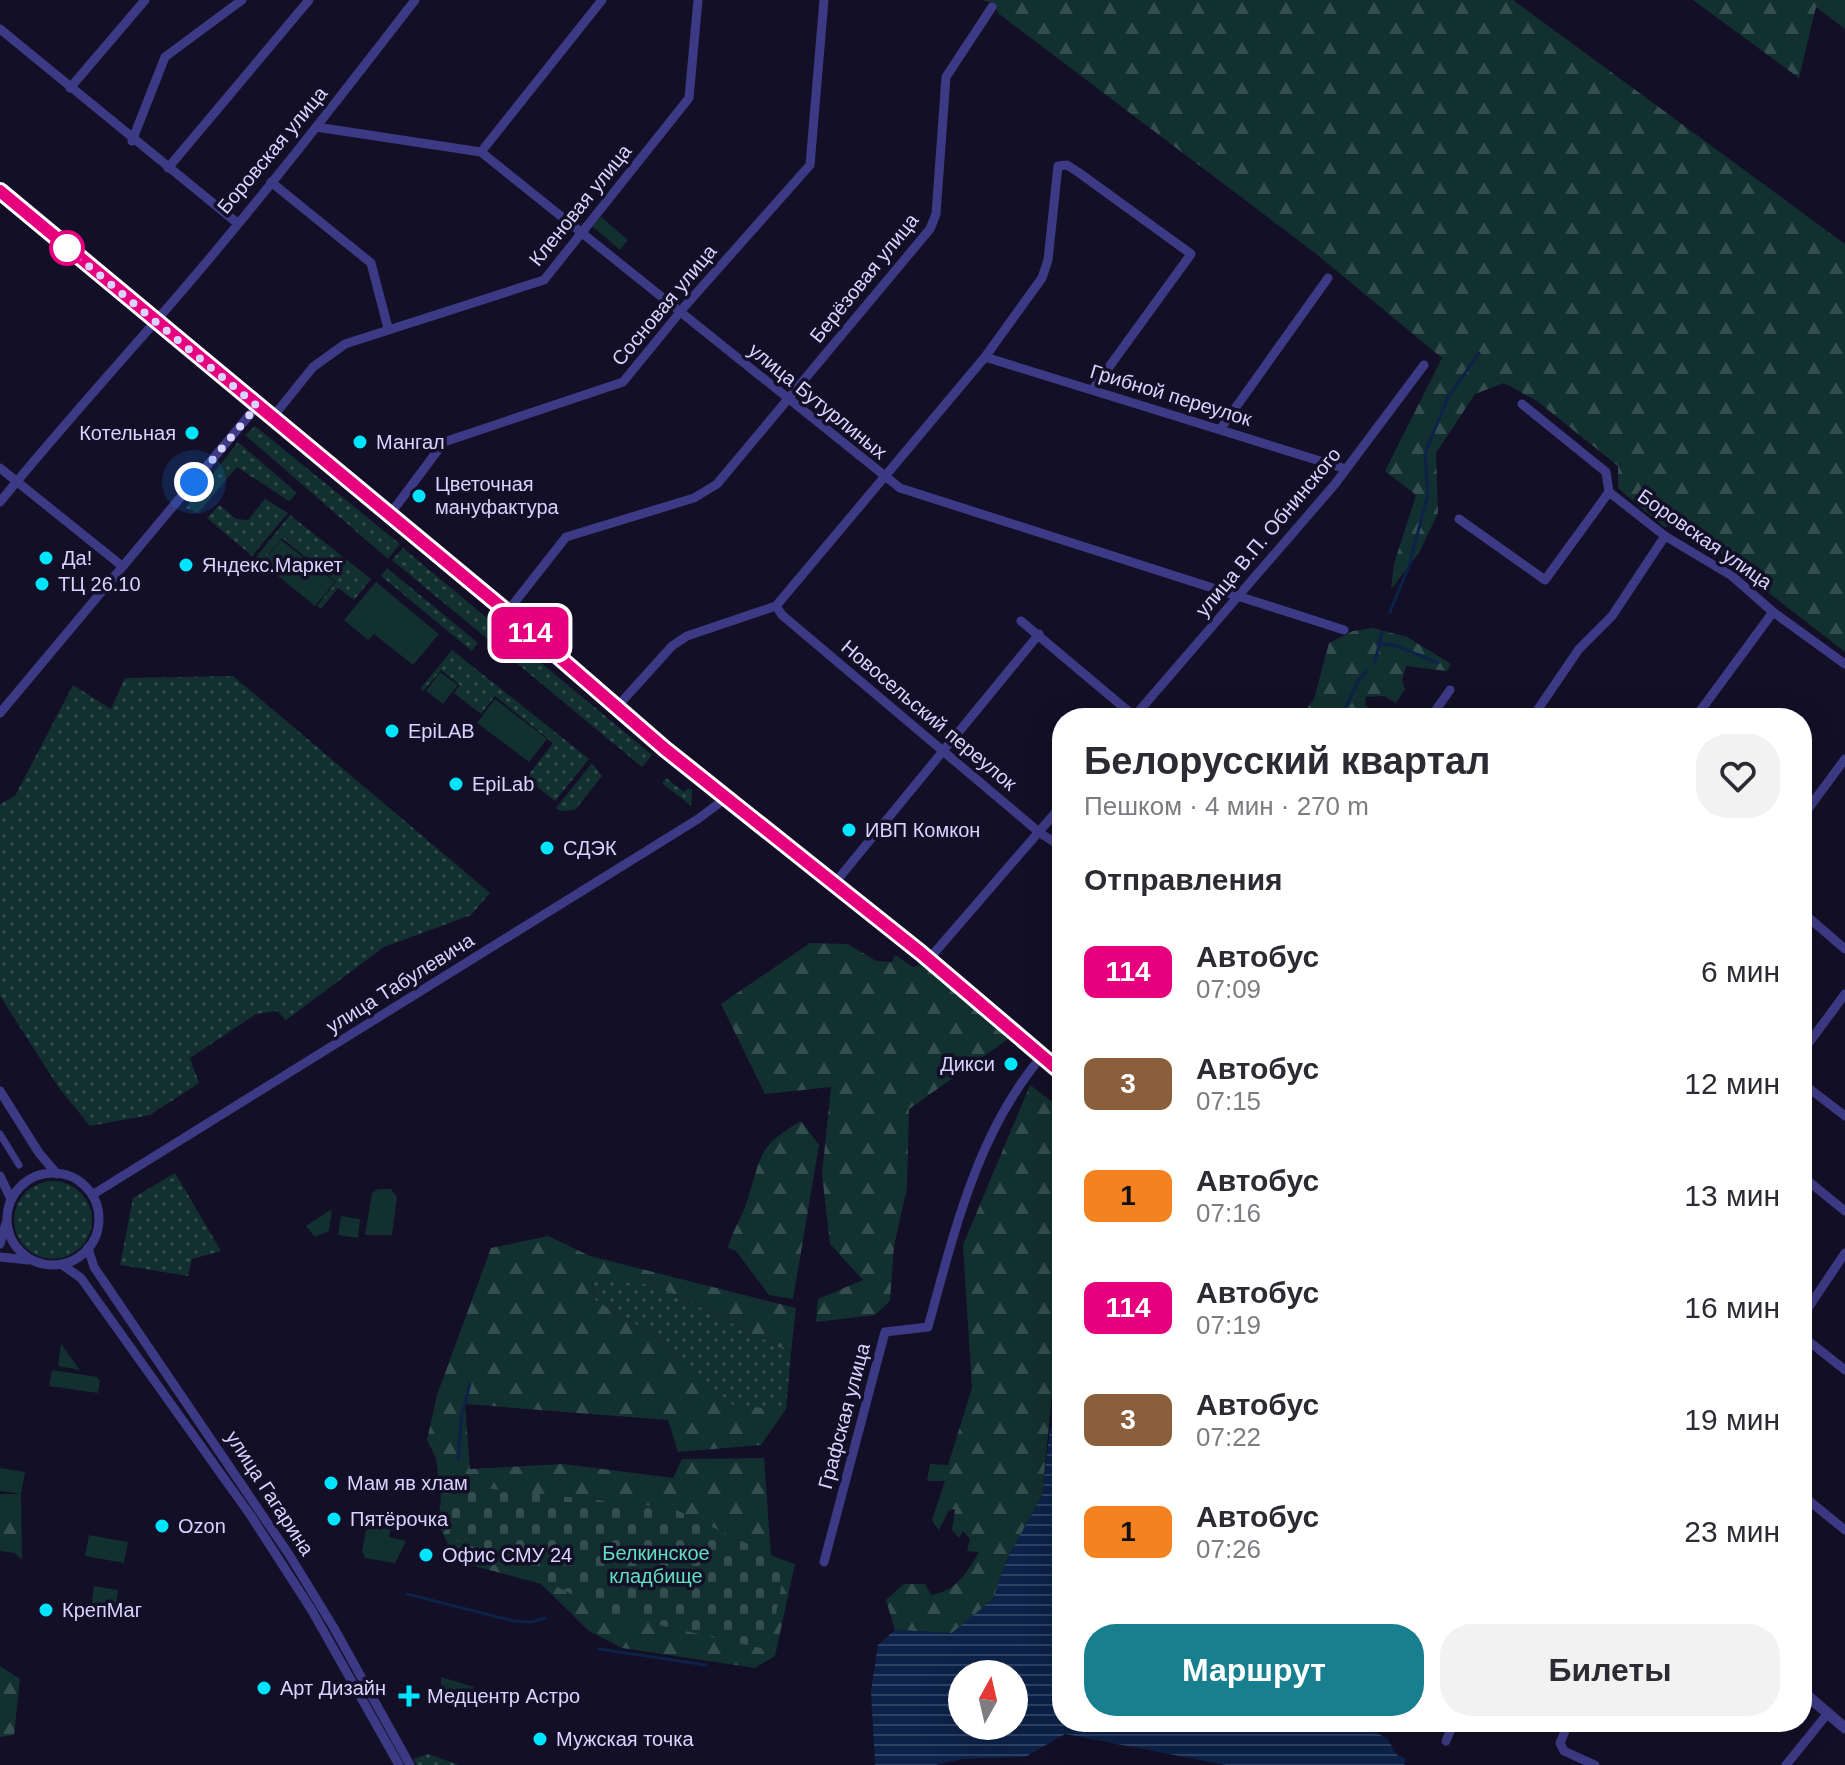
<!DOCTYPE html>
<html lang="ru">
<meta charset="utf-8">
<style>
:root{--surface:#fff;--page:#f2f2f3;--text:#2b2b33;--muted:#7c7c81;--accent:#187f8f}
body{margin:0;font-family:Arial,sans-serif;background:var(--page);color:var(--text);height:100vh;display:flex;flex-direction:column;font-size:30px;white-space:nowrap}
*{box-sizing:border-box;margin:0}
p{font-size:26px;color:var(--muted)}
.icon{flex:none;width:44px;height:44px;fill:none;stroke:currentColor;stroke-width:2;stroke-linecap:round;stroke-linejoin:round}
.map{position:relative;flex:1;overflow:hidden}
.details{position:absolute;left:1052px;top:708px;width:760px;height:1024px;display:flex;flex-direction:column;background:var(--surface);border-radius:32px;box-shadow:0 8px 32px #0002}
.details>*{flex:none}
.badge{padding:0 16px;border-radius:12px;font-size:28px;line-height:52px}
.needle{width:52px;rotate:8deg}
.tools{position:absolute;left:948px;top:1660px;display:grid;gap:16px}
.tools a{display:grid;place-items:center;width:80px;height:80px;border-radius:50%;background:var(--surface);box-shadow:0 8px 32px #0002;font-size:40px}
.you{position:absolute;width:40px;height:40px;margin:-20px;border:6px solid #fff;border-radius:50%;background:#1a73e8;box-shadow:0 0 0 12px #1a73e833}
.map>.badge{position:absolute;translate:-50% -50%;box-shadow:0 0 0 4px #fff}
h2{padding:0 32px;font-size:30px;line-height:72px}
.round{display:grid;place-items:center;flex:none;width:84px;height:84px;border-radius:32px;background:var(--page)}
.overview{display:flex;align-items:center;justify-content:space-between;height:136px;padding:0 32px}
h1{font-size:38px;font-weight:700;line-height:60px}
.primary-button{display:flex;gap:16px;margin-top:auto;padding:16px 32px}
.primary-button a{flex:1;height:92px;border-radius:32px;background:var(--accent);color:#fff;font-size:32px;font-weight:700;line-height:92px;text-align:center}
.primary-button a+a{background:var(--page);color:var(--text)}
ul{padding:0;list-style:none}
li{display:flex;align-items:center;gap:24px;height:112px;padding:0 32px}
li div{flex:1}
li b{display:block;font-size:30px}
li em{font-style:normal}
li .badge{min-width:88px;font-weight:700;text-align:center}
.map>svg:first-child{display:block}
.grass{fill:url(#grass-dots)}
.forest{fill:url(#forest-firs)}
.cemetery{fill:url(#cemetery-stones)}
.park{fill:#12302f}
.water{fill:url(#water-rules);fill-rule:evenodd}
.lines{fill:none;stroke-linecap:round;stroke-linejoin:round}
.stream{stroke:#0c2248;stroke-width:3}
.pedestrian{stroke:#3d3a85;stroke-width:7}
.minor{stroke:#3d3a85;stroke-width:9}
.tertiary{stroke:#3d3a85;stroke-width:11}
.line-casing{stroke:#fff;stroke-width:18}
.line{stroke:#e6007e;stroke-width:12}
.walk{stroke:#d9d4ff;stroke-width:8;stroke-dasharray:0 14.4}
.stop-dot{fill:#fff;stroke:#e6007e;stroke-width:4}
.poi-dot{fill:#00e5ff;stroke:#130f26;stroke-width:3}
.labels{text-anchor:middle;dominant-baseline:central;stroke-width:7;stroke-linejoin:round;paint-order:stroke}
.street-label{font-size:20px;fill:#d9d4ff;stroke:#130f26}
.poi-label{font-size:20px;fill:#d9d4ff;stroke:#130f26;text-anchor:start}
.park-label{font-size:20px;fill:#5fe0c0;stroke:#130f26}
</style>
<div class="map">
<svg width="1845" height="1765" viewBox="0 0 1845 1765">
<defs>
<pattern id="grass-dots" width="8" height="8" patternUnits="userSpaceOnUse" patternTransform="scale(2)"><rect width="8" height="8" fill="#12302f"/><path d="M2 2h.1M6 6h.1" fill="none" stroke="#344d4e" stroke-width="1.8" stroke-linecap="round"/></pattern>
<pattern id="forest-firs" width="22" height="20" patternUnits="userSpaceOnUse" patternTransform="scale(2)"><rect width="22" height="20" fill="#12302f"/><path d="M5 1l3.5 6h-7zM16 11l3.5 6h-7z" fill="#344d4e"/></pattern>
<pattern id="cemetery-stones" width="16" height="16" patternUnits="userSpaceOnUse" patternTransform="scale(2)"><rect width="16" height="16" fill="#12302f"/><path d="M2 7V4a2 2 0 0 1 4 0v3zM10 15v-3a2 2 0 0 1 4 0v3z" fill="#344d4e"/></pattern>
<pattern id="water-rules" width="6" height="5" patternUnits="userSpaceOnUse" patternTransform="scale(2)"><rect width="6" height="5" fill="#0c2248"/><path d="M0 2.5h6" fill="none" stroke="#2f4163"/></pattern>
</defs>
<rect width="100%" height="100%" fill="#130f26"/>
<!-- grass -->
<g class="grass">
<polygon points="255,426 400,544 388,559 245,435"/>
<polygon points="238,442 297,493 289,501 237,467 198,513 186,508"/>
<polygon points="265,499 288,513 252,556 207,518 219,505 236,519 248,520"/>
<polygon points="290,515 371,579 354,600 338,588 321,609 317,606 336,582 282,538 262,562 256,557"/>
<polygon points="403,548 652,755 642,767 392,560"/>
<polygon points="387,568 478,643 472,651 381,576"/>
<polygon points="452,650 589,759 555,801 526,778 553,743 495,696 481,714 454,693 460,685 441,670 423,691 420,689"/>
<polygon points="233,676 490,893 471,915 384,947 286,1020 277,1011 256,1014 190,1058 199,1083 150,1115 90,1126 59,1088 0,996 0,804 15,796 73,685 111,709 125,678"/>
<polygon points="592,763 602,776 575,810 561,811 556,808"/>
<polygon points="666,778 684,792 688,788 692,790 691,806 662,783"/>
<polygon points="175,1173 221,1251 192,1259 188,1276 120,1265 133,1198"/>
<circle cx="53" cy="1220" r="39"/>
<polygon points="592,1280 653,1284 791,1353 786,1409 734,1407 657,1337 595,1300"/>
<polygon points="428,1754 459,1765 417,1765 413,1759"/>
</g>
<!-- forest -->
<g class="forest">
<polygon points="981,0 1513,0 1845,244 1845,652 1729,562 1695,524 1664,527 1618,488 1618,466 1537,401 1504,383 1475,394 1436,453 1438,513 1419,553 1391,589 1394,564 1416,495 1385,471 1442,358 1315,253 998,13 994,3"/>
<polygon points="1693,0 1845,0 1845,29 1816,7 1799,78"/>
<polygon points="1373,628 1407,637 1451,664 1447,671 1406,666 1402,681 1405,689 1396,703 1384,696 1366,697 1365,705 1380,718 1300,718 1314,699 1329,643 1353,631"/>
<polygon points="810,943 848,944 876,961 892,962 895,955 913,967 925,963 1011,1037 909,1109 907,1188 894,1246 890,1301 875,1315 816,1322 818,1299 863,1280 830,1244 822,1174 831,1087 765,1094 721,1004"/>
<path d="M1030,1085L1062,1109V1353L1056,1354L1042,1496L1007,1559L993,1600L952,1633L895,1630L886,1600L904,1584H925L931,1595C957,1591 966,1573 979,1552L967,1551L970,1539L963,1531L959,1538L952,1530L955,1509L949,1510L939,1530L932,1520L945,1481H927L930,1464L948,1465L972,1388L963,1245Z"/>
<path d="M801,1121L819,1145L793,1299L769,1295L736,1251L728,1248C732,1231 742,1218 747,1201C762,1156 756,1147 801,1121Z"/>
<polygon points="548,1236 590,1256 796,1308 791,1353 653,1284 592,1281 595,1300 657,1337 734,1406 786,1409 761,1445 678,1452 668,1420 465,1404 470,1469 563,1464 673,1478 682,1459 764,1458 771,1556 795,1564 775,1656 755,1668 622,1648 589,1631 541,1584 456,1561 438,1523 441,1499 436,1458 427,1440 437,1395 491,1248"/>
<polygon points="0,1494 21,1494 22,1560 15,1553 0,1551"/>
<polygon points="0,1666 20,1679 14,1735 0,1737"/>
</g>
<!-- cemetery -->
<polygon class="cemetery" points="483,1488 672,1508 786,1562 769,1650 611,1614 494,1555 450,1538 449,1491"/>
<!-- park -->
<g class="park">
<polygon points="601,217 628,240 620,250 592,226"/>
<polygon points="281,540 335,582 315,606 262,563"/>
<polygon points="376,582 439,634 413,665 374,634 368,640 344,620"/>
<polygon points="440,672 458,685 443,704 426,691"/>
<polygon points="495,699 547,739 529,762 477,723"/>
<polygon points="378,1189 391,1189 397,1197 392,1235 365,1235 372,1193"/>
<polygon points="332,1209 329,1231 315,1237 306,1226"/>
<polygon points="341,1216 360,1219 358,1238 338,1235"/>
<polygon points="61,1344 80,1370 58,1366"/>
<polygon points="52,1370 97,1377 100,1381 98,1393 49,1386"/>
<polygon points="0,1468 25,1472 21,1494 0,1491"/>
<polygon points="367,1525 391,1528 389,1537 406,1541 395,1563 365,1558 362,1551"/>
<polygon points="89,1535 128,1542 124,1563 85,1556"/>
<polygon points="94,1586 118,1590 115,1613 91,1610"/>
<polygon points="441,1677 474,1687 470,1698 461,1696 458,1705 441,1700"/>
</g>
<!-- water -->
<path class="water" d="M1062,1422V1722H1353L1387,1738L1397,1755L1406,1759L1404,1765H1226L1065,1734L1025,1757L962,1759L935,1765H875L871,1691L878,1645L895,1630L952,1633L993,1599L1007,1559L1042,1496L1050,1429ZM1014,1674V1726H962V1674Z"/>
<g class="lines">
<!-- stream -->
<g class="stream">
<polyline points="1390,612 1409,566 1428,494 1425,453 1448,397 1479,353"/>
<polyline points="1378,643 1397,646 1438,663"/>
<polyline points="1375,662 1382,632"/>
<polyline points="1341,718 1358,681 1367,671"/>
<polyline points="463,1409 470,1384"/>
<polyline points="1061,1423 1062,1411"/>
<polyline points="458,1459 462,1412"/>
<polyline points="407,1594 514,1621 531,1622 545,1618"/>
<polyline points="599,1649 706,1665"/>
</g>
<!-- pedestrian -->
<polyline class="pedestrian" points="0,1134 19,1165"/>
<!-- minor -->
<g class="minor">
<polyline points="0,29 236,222"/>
<polyline points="70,88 145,0"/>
<polyline points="316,127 481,152 900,488 1344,630"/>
<polyline points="132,141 165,57 242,0"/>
<polyline points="481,152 602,0"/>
<polyline points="168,168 309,0"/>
<polyline points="271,182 371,263 388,328"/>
<polyline points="985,357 1346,469"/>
<polyline points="1522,404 1606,472 1609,492 1665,536 1732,576 1773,612 1845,664"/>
<polyline points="272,418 313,367 345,344 544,280 689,98 698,0"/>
<polyline points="1221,428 1328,278"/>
<polyline points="0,468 122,566"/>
<path d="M0,502C56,433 116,367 175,299C258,203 337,101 415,0"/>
<polyline points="388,517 444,442 623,382 685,306 810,165 824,0"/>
<polyline points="1459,519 1545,580 1609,492"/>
<polyline points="776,606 782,615 1040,833 1062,847"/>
<polyline points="507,612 566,537 694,498 717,484 930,229 936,214 946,77 992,7"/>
<polyline points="1021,621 1134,716"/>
<polyline points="616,708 672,646 687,636 776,606 985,357 1042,278 1048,260 1058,166 1067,165 1078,172 1191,254 1093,389"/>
<polyline points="0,713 257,406"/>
<polyline points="1133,718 1335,484 1424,365"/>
<polyline points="1430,718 1450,690"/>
<polyline points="1532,718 1579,649 1612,616 1665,536"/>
<polyline points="1695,718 1773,612"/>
<polyline points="1802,817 1845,759"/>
<polyline points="834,884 1039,634"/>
<polyline points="1802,912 1845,949"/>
<polyline points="929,959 1062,805"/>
<polyline points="1802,1052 1845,994"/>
<polyline points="1802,1083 1845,1116"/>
<polyline points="0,1091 39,1153 57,1174"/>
<circle cx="53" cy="1219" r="46"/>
<polyline points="0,1176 11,1199"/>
<polyline points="1802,1176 1845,1211"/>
<polyline points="92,1195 698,819 726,798"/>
<polyline points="0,1244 6,1223"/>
<polyline points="88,1248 94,1267 290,1556 334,1628 410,1765"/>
<polyline points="0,1257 28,1260"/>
<polyline points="61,1264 81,1278 251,1516 311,1609 399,1765"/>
<polyline points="1802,1317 1845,1253"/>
<polyline points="1802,1336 1845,1370"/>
<polyline points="1802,1495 1845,1530"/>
<path d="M824,1562L885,1332L928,1327C954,1233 977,1132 1042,1056"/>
<polyline points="1569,1722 1560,1743 1564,1751 1595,1765"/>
<polyline points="1446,1741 1454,1722"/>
<polyline points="1786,1765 1828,1713"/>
</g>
<!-- tertiary -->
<g class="tertiary">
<polyline points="0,191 507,612 665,749 921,953 1062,1073"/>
<polyline points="1802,1691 1845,1728"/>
</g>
</g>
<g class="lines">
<defs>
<polyline id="line" points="0,191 507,612 665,749 921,953 1062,1073"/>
</defs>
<!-- line casing -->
<use href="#line" class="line-casing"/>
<!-- line -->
<use href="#line" class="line"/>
<!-- walk -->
<polyline class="walk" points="67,248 257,406 194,482"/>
</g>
<!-- markers -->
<circle class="stop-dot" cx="67" cy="248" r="16"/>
<g class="poi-dot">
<circle cx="192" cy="433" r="8"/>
<circle cx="360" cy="442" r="8"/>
<circle cx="419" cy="496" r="8"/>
<circle cx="46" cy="558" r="8"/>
<circle cx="186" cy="565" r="8"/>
<circle cx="42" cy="584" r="8"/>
<circle cx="392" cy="731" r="8"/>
<circle cx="456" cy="784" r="8"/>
<circle cx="849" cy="830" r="8"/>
<circle cx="547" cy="848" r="8"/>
<circle cx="1011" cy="1064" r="8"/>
<circle cx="331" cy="1483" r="8"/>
<circle cx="334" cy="1519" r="8"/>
<circle cx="162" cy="1526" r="8"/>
<circle cx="426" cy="1555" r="8"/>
<circle cx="46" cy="1610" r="8"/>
<circle cx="264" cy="1688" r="8"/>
<path d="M405 1684h8v8h8v8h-8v8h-8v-8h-8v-8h8z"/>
<circle cx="540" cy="1739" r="8"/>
</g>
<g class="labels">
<!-- street labels -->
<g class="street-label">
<text transform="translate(272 150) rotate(-50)">Боровская улица</text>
<text transform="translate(580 205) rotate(-51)">Кленовая улица</text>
<text transform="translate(864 278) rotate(-51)">Берёзовая улица</text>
<text transform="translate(664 305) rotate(-50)">Сосновая улица</text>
<text transform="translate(1171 395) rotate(17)">Грибной переулок</text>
<text transform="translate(818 401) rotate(39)">улица Бутурлиных</text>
<text transform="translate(1268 532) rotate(-50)">улица В.П. Обнинского</text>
<text transform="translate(1705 539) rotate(35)">Боровская улица</text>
<text transform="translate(929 715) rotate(40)">Новосельский переулок</text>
<text transform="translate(400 983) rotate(-32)">улица Табулевича</text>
<text transform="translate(844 1416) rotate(-75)">Графская улица</text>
<text transform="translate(270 1493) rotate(57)">улица Гагарина</text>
</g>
<!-- poi labels -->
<g class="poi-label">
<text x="176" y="433" text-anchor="end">Котельная</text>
<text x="376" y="442">Мангал</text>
<text x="435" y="484">Цветочная<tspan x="435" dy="23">мануфактура</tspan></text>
<text x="62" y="558">Да!</text>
<text x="202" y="565">Яндекс.Маркет</text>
<text x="58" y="584">ТЦ 26.10</text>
<text x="408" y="731">EpiLAB</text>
<text x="472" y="784">EpiLab</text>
<text x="865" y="830">ИВП Комкон</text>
<text x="563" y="848">СДЭК</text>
<text x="995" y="1064" text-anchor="end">Дикси</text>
<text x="347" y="1483">Мам яв хлам</text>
<text x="350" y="1519">Пятёрочка</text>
<text x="178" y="1526">Ozon</text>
<text x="442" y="1555">Офис СМУ 24</text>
<text x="62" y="1610">КрепМаг</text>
<text x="280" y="1688">Арт Дизайн</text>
<text x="427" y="1696">Медцентр Астро</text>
<text x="556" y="1739">Мужская точка</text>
</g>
<!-- park labels -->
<g class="park-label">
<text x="656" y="1553">Белкинское<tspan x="656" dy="23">кладбище</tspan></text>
</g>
</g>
</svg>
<div class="tools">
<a><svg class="needle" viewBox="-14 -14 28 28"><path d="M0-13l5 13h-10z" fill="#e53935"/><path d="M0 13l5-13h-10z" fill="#7c7c81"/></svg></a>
</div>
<div class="you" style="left:194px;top:482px"></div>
<b class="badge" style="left:530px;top:633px;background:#e6007e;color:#fff">114</b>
<section class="details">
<div class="overview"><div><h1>Белорусский квартал</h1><p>Пешком · 4 мин · 270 m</p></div><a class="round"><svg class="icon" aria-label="heart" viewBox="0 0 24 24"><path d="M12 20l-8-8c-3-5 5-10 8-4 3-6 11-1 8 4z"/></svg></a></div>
<h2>Отправления</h2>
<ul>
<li><span class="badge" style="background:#e6007e;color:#fff">114</span><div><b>Автобус</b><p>07:09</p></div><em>6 мин</em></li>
<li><span class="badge" style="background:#8b5e3c;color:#fff">3</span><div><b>Автобус</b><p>07:15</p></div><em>12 мин</em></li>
<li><span class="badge" style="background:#f58220;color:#111">1</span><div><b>Автобус</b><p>07:16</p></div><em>13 мин</em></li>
<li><span class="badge" style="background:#e6007e;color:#fff">114</span><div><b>Автобус</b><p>07:19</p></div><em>16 мин</em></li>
<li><span class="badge" style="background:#8b5e3c;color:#fff">3</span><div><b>Автобус</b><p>07:22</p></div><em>19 мин</em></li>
<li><span class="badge" style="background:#f58220;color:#111">1</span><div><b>Автобус</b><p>07:26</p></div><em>23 мин</em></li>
</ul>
<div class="primary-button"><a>Маршрут</a><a>Билеты</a></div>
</section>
</div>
